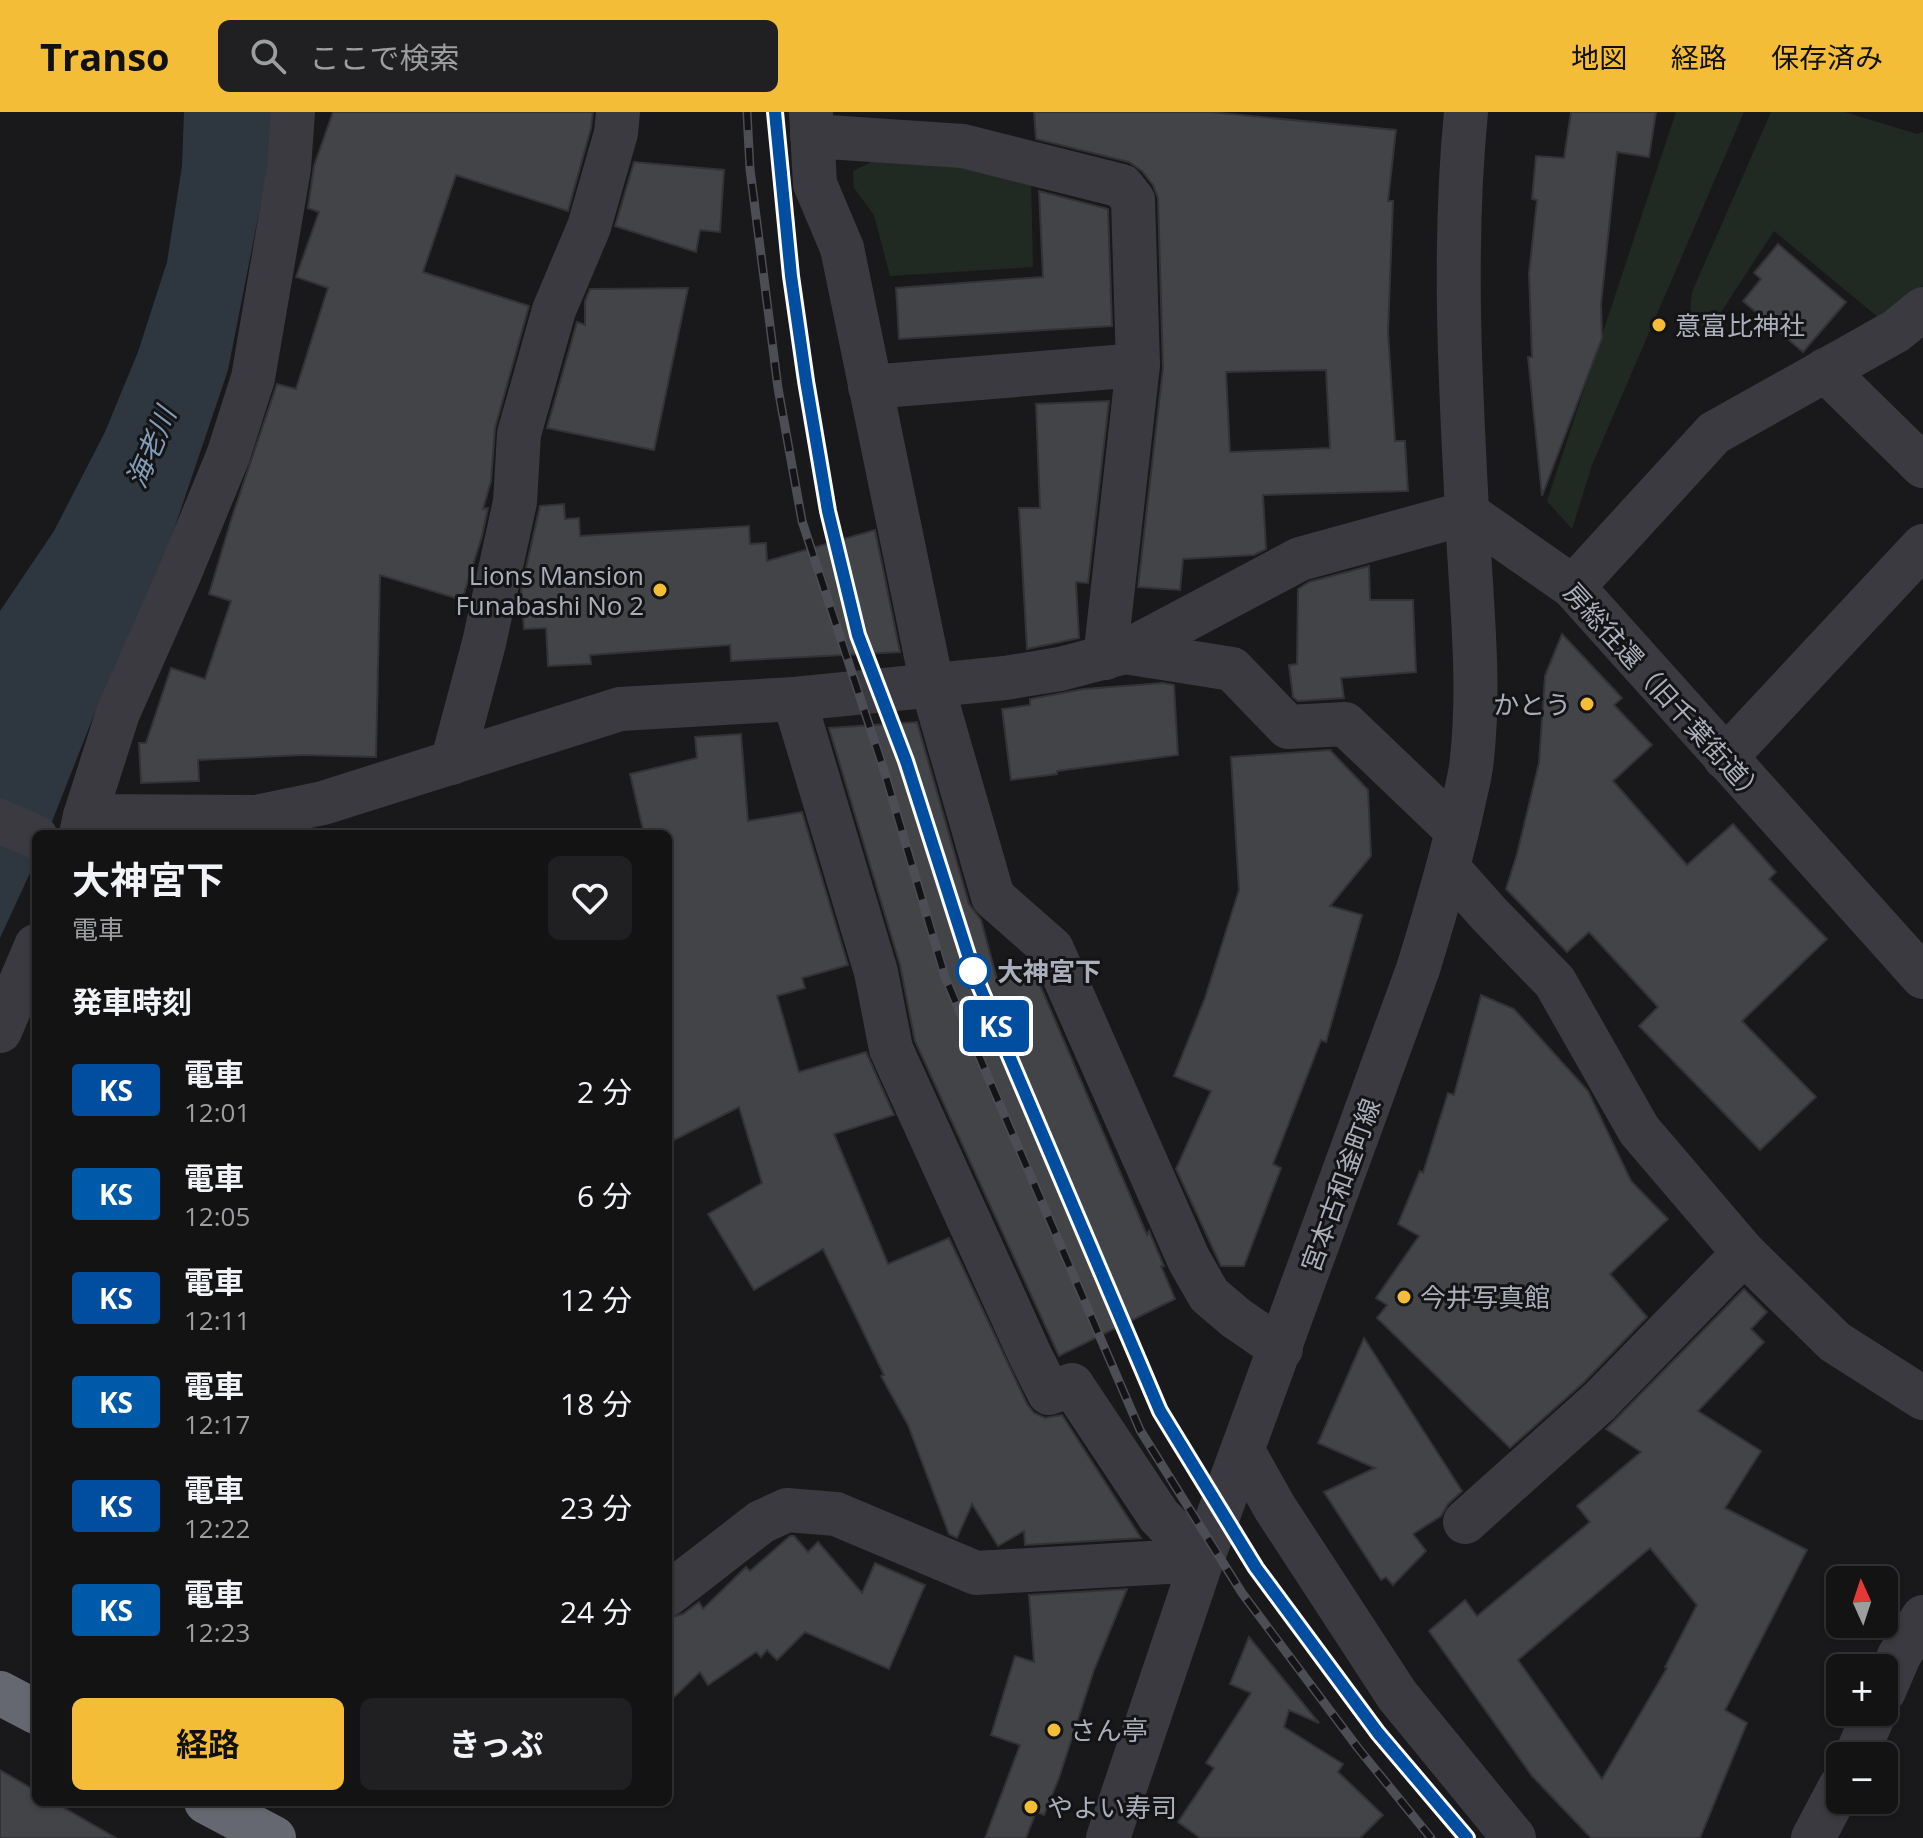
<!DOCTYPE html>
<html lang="ja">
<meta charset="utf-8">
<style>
:root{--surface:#131314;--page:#202022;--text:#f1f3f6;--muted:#9d9ea0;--line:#323234;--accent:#f4bd37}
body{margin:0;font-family:"Open Sans","Noto Sans JP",sans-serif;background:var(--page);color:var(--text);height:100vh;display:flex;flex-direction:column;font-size:30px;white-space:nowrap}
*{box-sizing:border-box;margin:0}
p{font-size:26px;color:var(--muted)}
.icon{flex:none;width:44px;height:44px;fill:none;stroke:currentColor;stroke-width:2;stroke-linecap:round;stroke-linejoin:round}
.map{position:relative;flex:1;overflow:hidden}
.side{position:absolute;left:32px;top:718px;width:640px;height:976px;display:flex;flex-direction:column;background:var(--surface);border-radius:12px;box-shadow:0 2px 6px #0004,0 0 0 2px var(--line)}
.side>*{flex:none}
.badge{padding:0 16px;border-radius:6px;font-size:28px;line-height:52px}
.needle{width:52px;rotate:357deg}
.fabs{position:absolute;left:1826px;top:1454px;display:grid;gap:16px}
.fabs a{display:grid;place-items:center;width:72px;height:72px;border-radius:12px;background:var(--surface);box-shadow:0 2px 6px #0004,0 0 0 2px var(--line);font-size:40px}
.map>.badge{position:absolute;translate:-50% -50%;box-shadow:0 0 0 4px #fff}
h2{padding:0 40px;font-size:30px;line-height:72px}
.round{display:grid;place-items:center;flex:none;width:84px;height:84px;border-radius:12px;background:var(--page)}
.overview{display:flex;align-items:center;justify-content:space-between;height:136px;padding:0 40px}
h1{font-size:38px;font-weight:700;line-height:60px}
.cta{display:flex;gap:16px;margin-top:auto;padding:16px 40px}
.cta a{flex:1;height:92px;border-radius:12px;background:var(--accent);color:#111;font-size:32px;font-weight:700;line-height:92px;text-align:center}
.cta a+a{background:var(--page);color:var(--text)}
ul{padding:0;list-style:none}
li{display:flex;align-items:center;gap:24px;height:104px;padding:0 40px}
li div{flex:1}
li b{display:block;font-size:30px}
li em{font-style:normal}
li .badge{min-width:88px;font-weight:700;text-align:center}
header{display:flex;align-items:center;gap:48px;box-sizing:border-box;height:112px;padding:0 40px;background:var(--accent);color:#111}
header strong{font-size:38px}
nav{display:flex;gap:44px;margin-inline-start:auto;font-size:28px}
.search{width:560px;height:72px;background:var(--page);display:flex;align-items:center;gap:20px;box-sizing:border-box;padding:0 28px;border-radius:12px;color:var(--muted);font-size:30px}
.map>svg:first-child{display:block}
.green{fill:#202922}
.water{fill:#2e373f}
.building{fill:#434448;stroke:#333337;stroke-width:2;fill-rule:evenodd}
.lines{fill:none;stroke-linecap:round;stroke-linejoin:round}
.minor{stroke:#3a3a40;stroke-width:44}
.highway{stroke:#666871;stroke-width:44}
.rail-casing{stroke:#4d4e55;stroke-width:9}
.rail{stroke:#141416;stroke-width:6;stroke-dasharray:18;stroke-linecap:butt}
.line-casing{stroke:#fff;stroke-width:18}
.line{stroke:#014ea0;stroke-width:12}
.poi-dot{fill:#f4bd37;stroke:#141416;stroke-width:3}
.stop-dot{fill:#fff;stroke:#014ea0;stroke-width:4}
.labels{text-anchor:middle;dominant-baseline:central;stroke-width:6;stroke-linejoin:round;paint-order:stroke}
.poi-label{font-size:26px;fill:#abafbb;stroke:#141416;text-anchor:start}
.street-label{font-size:26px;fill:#abafbb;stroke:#141416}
.stop-label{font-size:26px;font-weight:bold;fill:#abafbb;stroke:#141416;text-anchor:start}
.water-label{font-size:28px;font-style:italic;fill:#829bb6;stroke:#141416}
</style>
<header>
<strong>Transo</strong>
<div class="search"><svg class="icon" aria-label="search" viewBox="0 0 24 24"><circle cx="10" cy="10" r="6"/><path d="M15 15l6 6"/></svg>ここで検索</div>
<nav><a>地図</a><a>経路</a><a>保存済み</a></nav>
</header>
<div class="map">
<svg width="1923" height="1726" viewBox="0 0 1923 1726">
<rect width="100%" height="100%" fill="#19191b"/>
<!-- green -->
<g class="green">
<polygon points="1676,0 1744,0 1592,353 1572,417 1547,389"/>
<polygon points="1771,0 1845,0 1917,22 1923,20 1923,174 1879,206 1774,119 1708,220 1690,202 1692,180"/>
<polygon points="875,48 961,55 1031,66 1033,155 890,164 874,103 854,76 853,59"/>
</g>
<!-- water -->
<polygon class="water" points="184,0 272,0 268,55 228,258 162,453 98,593 47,722 36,722 36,748 0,826 0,499 54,419 105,320 138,240 167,150 182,54"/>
<!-- building -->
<g class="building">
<polygon points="333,0 593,0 591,16 568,99 456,63 423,160 529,194 495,316 491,369 483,397 488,396 482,424 462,488 380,463 376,645 304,643 198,648 199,669 141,671 139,631 146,631 171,556 205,567 231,489 209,482 232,405 277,272 296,277 328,176 296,165 319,100 308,96 314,54"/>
<path d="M1034,0H1209L1396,18L1388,89H1393L1388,220L1395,329H1405L1408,379L1263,383L1266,437L1254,443L1183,447L1180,478L1138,475L1163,256L1158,86L1153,73L1142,59L1129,50L1036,27ZM1326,258L1330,336L1230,340L1226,260Z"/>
<polygon points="1571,0 1656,0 1649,45 1617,40 1601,192 1602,226 1542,384 1528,245 1532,245 1529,161 1537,88 1532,87 1536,44 1564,46"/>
<polygon points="634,50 724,58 720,120 700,118 696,140 615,114"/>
<polygon points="1039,79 1108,97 1112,214 899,227 896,176 1043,165"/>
<polygon points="1778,132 1846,190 1803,240 1743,189 1761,167 1754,161"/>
<polygon points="688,176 654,338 547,316 577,210 585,213 585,189 590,177"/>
<polygon points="1109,289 1088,471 1076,470 1079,526 1027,537 1019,396 1040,396 1036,292"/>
<polygon points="564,392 565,407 579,406 580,424 749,414 750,432 766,431 767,449 875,418 900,540 731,549 730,533 590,543 591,552 548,554 546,516 524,517 521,478 540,394"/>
<polygon points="1369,454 1370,488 1413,488 1416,560 1341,566 1344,586 1298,589 1293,585 1289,553 1297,552 1298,477 1309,470"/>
<polygon points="1562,522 1622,586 1614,593 1652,633 1613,669 1687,753 1733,712 1776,760 1769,767 1827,827 1742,909 1816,985 1760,1038 1639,914 1658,895 1589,820 1567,840 1506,777 1517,742 1539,651 1545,564"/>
<polygon points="1163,571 1174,573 1178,643 1057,659 1057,662 1011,668 1002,597 1030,593 1030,587 1084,577"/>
<polygon points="917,610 969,792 981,808 997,867 1034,859 1147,1123 1149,1119 1164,1154 1161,1154 1175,1187 1059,1244 915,929 900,853 829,616"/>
<polygon points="741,622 748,709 802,700 848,853 802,866 805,876 777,884 799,960 866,940 894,1003 834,1022 888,1152 949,1126 1027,1292 1034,1301 1045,1306 1062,1303 1141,1426 1025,1433 1024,1419 998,1434 972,1392 957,1426 949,1422 908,1313 881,1264 884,1263 823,1137 754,1178 708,1102 762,1071 739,995 668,1031 668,722 644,722 630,662 697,646 695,625"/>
<polygon points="1330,638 1368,678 1371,744 1330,794 1362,803 1326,930 1321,928 1273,1052 1281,1056 1244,1154 1221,1154 1176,1057 1211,979 1174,964 1205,886 1239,778 1231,645"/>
<polygon points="1481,883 1514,897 1588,979 1631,1069 1668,1107 1610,1162 1647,1205 1583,1271 1510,1336 1377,1206 1387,1193 1376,1186 1419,1124 1398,1112 1420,1059 1423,1061 1448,981 1454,983"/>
<path d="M1744,1177L1767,1200L1751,1217L1764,1230L1698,1299L1761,1339L1725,1396L1807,1438L1725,1598L1747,1611L1700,1726H1591L1532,1664L1429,1519L1465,1488L1477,1504L1590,1410L1577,1394L1641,1340L1606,1317ZM1650,1436L1697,1493L1665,1555L1667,1556L1602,1667L1518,1548Z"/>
<polygon points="1364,1226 1462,1379 1448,1392 1441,1404 1413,1422 1426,1439 1393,1473 1386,1465 1381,1468 1324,1380 1375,1356 1318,1331"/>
<polygon points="790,1424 794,1424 808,1440 818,1430 862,1481 875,1451 925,1473 889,1557 805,1520 777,1548 767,1538 761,1545 756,1540 708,1573 700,1560 668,1591 668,1506 683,1502 699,1490 703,1497 746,1455 750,1459"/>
<polygon points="1127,1477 1094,1558 1059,1666 1044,1703 1036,1700 1026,1726 985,1726 1020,1633 991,1623 1015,1544 1034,1550 1029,1483"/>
<polygon points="1249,1525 1319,1611 1289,1598 1284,1615 1343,1652 1338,1660 1383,1703 1360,1726 1200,1726 1178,1710 1214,1656 1206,1651 1251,1581 1230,1572"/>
<polygon points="0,1658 36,1679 36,1690 54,1690 116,1726 0,1726"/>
</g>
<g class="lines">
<!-- minor -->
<g class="minor">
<polyline points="811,0 815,72 842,136 932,573 993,785 1052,837 1189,1148 1209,1183 1236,1206 1281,1237"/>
<polyline points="812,24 963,34 1122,74 1133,88 1138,253 1105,546"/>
<polyline points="1825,258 1923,354"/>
<polyline points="870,275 1138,253"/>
<polyline points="1467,401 1573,475 1923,865"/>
<polyline points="1573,475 1714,321 1896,219 1923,197"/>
<polyline points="1125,540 1232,557 1288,615 1345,612 1457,719"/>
<polyline points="794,587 876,860 891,937 1030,1243 1049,1281 1072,1273 1159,1404 1202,1448"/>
<polyline points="1725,646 1923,434"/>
<polyline points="452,651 484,531 515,390 519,322 554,198 589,115 616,21 618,0"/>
<polyline points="85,704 118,601 179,463 228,344 253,266 289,56 293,0"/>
<polyline points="0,709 36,725"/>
<polyline points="81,722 85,704 256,705 323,691 620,597 794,587 1005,566 1060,557 1125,540 1300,447 1467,401"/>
<polyline points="1449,757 1489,802 1555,870 1639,1018 1744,1141 1835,1230 1923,1286"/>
<polyline points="0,919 36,834"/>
<polyline points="1243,1339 1275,1396 1397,1583 1514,1726"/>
<polyline points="1465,1410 1600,1289 1744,1141"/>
<polyline points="668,1482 761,1410 787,1398 836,1402 976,1461 1202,1448"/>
<polyline points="1884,1579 1899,1544 1923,1505"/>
<polyline points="1856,1644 1875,1600"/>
<path d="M1108,1726L1202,1448L1418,857C1435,802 1451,749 1463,693C1466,678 1471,662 1472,646C1481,564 1470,481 1467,398C1460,266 1453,132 1466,0"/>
<polyline points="1813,1726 1840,1675"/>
</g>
<!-- highway -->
<g class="highway">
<polyline points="0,1581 36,1600"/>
<polyline points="206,1690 274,1726"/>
</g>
<defs>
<g id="rail">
<polyline points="747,0 750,57 778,276 802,409 883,655 945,865 1140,1318 1242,1481 1358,1636 1431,1726"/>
<polyline points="775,0 791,164 806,269 828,399 858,523 906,649 973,859 1160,1299 1256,1456 1378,1621 1468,1726"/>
</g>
</defs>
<!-- rail casing -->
<use href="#rail" class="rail-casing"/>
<!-- rail -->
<use href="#rail" class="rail"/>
</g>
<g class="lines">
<defs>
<polyline id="line" points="775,0 791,164 806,269 828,399 858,523 906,649 973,859 1160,1299 1256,1456 1378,1621 1467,1726"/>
</defs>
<!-- line casing -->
<use href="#line" class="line-casing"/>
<!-- line -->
<use href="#line" class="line"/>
</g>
<!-- markers -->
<g class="poi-dot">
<circle cx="1659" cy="213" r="8"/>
<circle cx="660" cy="478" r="8"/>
<circle cx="1587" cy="592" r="8"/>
<circle cx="1404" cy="1185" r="8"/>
<circle cx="1054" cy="1618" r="8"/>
<circle cx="1031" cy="1695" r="8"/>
</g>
<circle class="stop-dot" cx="973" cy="859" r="16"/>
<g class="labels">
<!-- poi labels -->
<g class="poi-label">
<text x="1675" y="213">意富比神社</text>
<text x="644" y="463" text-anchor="end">Lions Mansion<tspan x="644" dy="30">Funabashi No 2</tspan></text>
<text x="1571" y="592" text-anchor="end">かとう</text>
<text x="1420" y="1185">今井写真館</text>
<text x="1070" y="1618">さん亭</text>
<text x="1047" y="1695">やよい寿司</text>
</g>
<!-- street labels -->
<g class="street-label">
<text transform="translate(1665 581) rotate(48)">房総往還（旧千葉街道）</text>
<text transform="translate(1340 1073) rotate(-70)">宮本古和釜町線</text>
</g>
<!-- stop labels -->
<g class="stop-label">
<text x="997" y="859">大神宮下</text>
</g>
<!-- water labels -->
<g class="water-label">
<text transform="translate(150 335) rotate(-67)">海老川</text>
</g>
</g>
</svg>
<div class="fabs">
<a><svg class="needle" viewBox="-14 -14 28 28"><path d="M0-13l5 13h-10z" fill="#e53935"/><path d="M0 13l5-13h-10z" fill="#9d9ea0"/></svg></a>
<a>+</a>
<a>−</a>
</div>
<b class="badge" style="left:996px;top:914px;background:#014ea0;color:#fff">KS</b>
<section class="side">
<div class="overview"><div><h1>大神宮下</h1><p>電車</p></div><a class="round"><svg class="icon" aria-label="heart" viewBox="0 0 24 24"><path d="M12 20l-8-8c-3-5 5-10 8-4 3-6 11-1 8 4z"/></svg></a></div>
<h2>発車時刻</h2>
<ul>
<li><span class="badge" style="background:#014ea0;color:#fff">KS</span><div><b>電車</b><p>12:01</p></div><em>2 分</em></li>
<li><span class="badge" style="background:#005aaa;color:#fff">KS</span><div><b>電車</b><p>12:05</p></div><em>6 分</em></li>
<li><span class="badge" style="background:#014ea0;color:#fff">KS</span><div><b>電車</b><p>12:11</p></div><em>12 分</em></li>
<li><span class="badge" style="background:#005aaa;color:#fff">KS</span><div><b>電車</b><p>12:17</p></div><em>18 分</em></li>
<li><span class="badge" style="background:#014ea0;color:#fff">KS</span><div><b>電車</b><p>12:22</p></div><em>23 分</em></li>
<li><span class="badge" style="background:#005aaa;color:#fff">KS</span><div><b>電車</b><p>12:23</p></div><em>24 分</em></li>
</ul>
<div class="cta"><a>経路</a><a>きっぷ</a></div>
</section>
</div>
